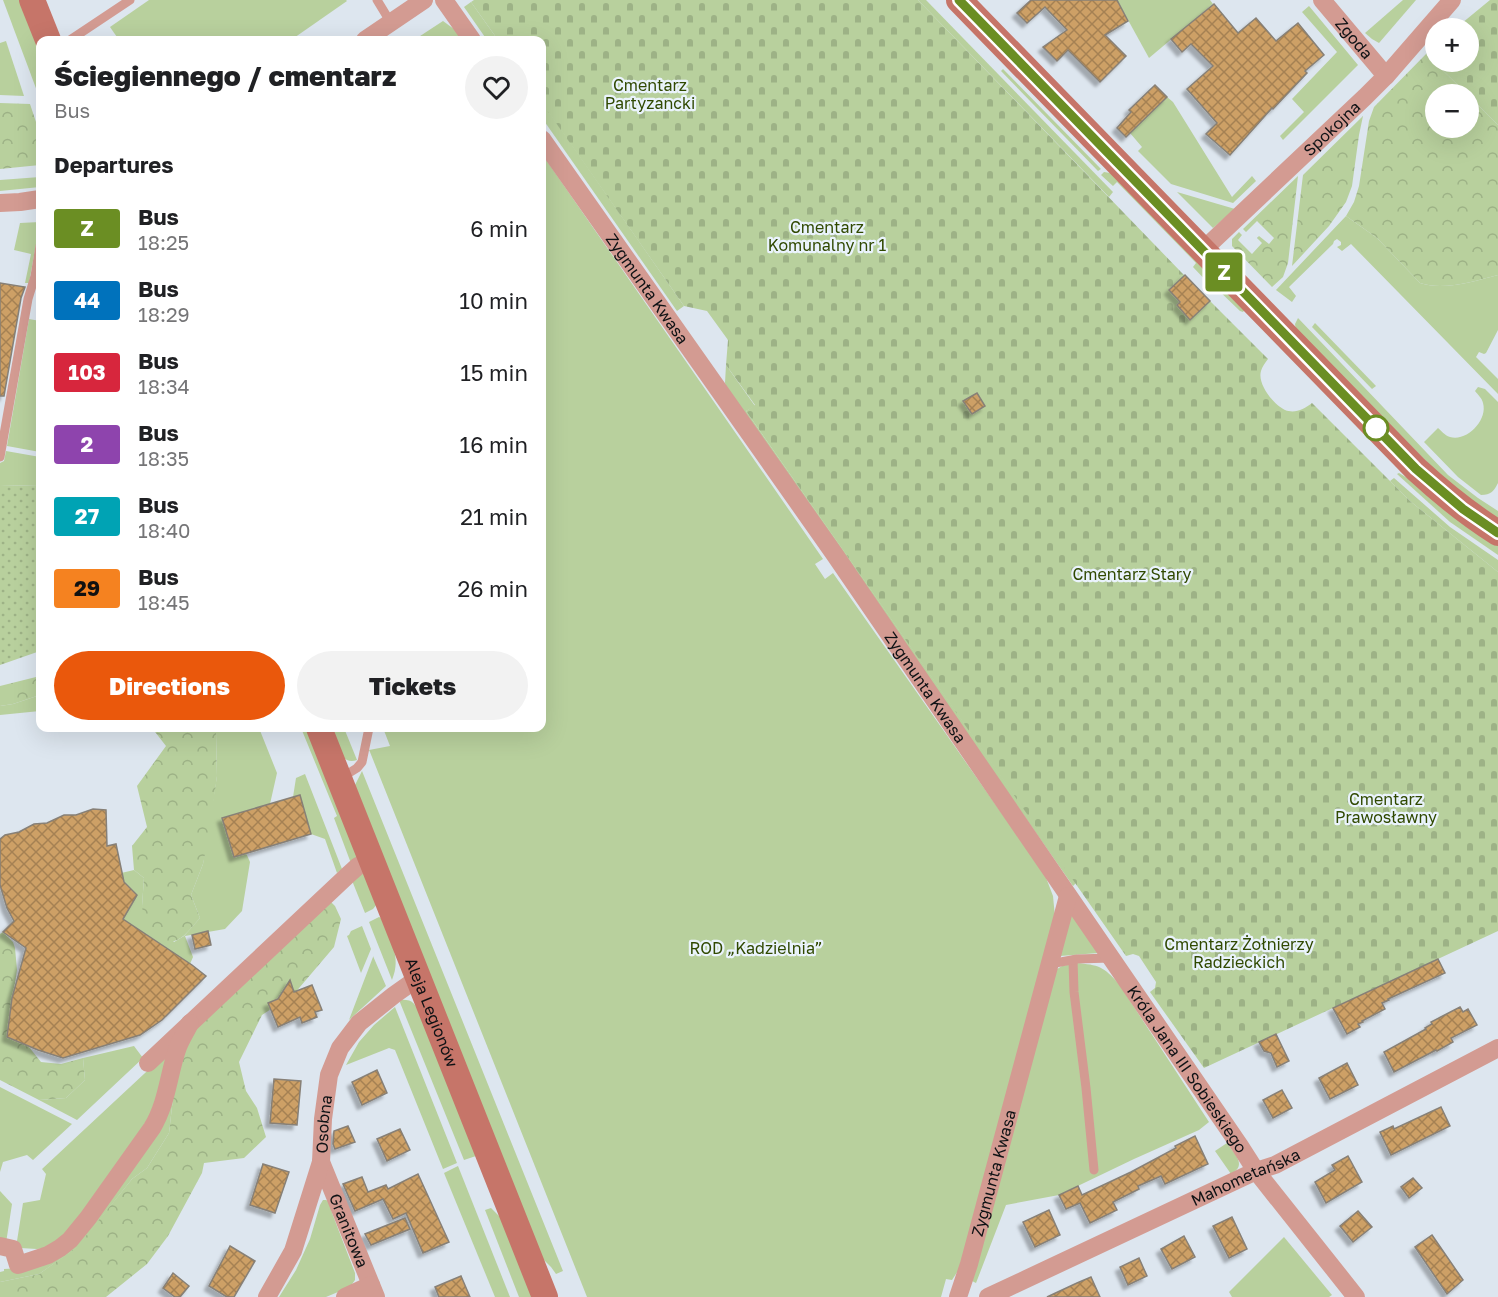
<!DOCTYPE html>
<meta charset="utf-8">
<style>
:root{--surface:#fff;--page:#f2f2f2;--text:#202124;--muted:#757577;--accent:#ea580c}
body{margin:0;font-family:"Golos Text",sans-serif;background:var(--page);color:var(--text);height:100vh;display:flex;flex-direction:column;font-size:22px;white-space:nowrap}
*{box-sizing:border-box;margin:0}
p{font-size:20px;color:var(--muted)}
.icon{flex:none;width:33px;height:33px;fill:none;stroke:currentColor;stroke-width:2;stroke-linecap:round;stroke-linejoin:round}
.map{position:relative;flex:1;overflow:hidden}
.drawer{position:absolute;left:36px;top:36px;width:510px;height:696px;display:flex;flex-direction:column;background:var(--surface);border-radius:12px;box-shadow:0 6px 24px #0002}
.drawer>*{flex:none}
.badge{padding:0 12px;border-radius:4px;font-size:21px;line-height:39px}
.buttons{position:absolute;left:1425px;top:18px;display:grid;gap:12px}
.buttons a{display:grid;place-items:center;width:54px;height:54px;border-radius:50%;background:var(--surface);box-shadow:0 6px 24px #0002;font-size:30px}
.map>.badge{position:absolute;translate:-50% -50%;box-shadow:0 0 0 3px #fff}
h2{padding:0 18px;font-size:22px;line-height:54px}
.round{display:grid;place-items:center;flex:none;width:63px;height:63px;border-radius:32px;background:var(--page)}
.head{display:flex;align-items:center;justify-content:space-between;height:102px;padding:0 18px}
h1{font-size:28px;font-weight:800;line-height:45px}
.button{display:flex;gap:12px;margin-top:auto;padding:12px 18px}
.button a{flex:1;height:69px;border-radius:36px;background:var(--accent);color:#fff;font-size:24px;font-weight:800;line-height:69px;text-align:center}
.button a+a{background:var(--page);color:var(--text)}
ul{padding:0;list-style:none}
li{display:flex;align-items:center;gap:18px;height:72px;padding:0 18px}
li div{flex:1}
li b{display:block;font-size:22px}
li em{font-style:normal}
li .badge{min-width:66px;font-weight:700;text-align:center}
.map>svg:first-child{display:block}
.green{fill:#b8d09d}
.forest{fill:url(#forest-crowns)}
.cemetery{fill:url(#cemetery-stones)}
.park{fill:url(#park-dots)}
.building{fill:url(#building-cross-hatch);stroke:#878077;stroke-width:1.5;filter:url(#shadow)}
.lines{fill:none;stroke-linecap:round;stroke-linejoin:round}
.lane{stroke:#d39b92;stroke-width:9}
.street{stroke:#d39b92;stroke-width:18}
.secondary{stroke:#c67569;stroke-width:26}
.line-casing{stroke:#fff;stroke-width:14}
.line{stroke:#6b8e23;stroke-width:9}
.stop-dot{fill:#fff;stroke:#6b8e23;stroke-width:3}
.labels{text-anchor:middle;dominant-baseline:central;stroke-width:4.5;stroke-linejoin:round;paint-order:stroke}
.street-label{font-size:16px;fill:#0f1215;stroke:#eaf3fc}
.park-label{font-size:16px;fill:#304900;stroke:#eaf3fc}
</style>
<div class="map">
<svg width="1498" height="1297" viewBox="0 0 1498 1297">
<defs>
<pattern id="forest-crowns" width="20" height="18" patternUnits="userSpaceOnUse" patternTransform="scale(1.5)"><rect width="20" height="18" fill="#b8d09d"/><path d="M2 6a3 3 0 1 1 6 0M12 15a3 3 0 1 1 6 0" fill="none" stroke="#9db286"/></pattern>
<pattern id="cemetery-stones" width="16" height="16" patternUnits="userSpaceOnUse" patternTransform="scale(1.5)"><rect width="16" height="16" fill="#b8d09d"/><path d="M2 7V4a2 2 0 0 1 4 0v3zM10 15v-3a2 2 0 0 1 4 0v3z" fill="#9db286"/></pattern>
<pattern id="park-dots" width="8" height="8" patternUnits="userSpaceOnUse" patternTransform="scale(1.5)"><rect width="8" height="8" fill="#b8d09d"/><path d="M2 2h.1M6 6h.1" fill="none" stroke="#9db286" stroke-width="1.8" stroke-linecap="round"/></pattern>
<pattern id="building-cross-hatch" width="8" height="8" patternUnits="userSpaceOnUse" patternTransform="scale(1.5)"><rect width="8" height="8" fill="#cda066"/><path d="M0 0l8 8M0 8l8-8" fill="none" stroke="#a58153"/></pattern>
<filter id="shadow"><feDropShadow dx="-4.5" dy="4.5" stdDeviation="1.5" flood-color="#0004"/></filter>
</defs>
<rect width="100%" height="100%" fill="#dde6ef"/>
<!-- green -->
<g class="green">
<polygon points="3,0 21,0 40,51 40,99"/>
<polygon points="149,0 346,0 347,1 291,40 119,40 110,27"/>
<polygon points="918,0 926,0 1113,192 1109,197"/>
<polygon points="1117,0 1210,0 1213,4 1149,58"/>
<polygon points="1403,0 1416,0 1379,43 1372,39 1365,33"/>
<polygon points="471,2 498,40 487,40 464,7"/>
<polygon points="1309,6 1358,65 1283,140 1280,136 1304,112 1292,99 1337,52 1302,12"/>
<polygon points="443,21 458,32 463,40 414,40"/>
<polygon points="6,41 24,96 0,95 0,43"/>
<polygon points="1003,69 1101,169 1098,171 1001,71"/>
<polygon points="1167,97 1173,102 1232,197 1252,176 1256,181 1233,203 1171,184 1138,151 1142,147 1130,133"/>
<polygon points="542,102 684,306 677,311 542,118"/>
<polygon points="542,154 823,559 815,564 825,579 833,573 1045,875 1053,896 1055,917 965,1260 952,1280 946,1279 941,1297 587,1297 370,752 369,750 390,746 383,728 542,728"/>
<polygon points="1104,172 1116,174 1246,308 1243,312 1240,311 1214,286 1211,286 1193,267 1196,263 1117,182 1113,186 1101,175"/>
<polygon points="40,177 40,187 0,191 0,180"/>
<polygon points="1177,192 1235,209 1213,228"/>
<path d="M1346,216L1377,238L1420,283C1443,291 1475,281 1498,275V330L1486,353L1484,354L1479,352L1476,357L1498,379V394L1351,244L1342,251L1337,247L1341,245V242L1337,239L1334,241L1333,244L1289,287L1296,296L1292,302L1276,290Z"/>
<polygon points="40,222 29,283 25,283 31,254 14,250 20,223"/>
<polygon points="1298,318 1448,475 1478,498 1498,511 1498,522 1460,495 1296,330 1295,324"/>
<polygon points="29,319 40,321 40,452 7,446"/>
<polygon points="1315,323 1376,386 1372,389 1312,327"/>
<polygon points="726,365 755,406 746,411 1076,883 1073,886 727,390 725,383"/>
<path d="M1478,387L1485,389L1498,402V483C1494,491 1491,495 1481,495L1458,477L1424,442L1438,428C1442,431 1444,435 1450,437C1467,442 1488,420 1483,403C1482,398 1478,395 1475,391Z"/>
<polygon points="6,451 40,457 40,485 0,486 0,463 4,461"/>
<polygon points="1399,473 1417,484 1498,545 1498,555 1450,522 1397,474"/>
<polygon points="1394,478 1450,527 1498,560 1498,572 1410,501 1390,481"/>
<polygon points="40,695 40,711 0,715 0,706 13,704"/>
<polygon points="215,728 259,728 277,773 270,804 222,818 234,856 246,853 250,862 242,911 225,929 185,936 193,957 190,964 123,919 137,895 117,874 134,870 144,878 142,906 174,942 184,936 200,918 191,895 203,864 217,776 216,732"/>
<polygon points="301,728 308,728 360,858 352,866 334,818 337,816"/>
<path d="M329,728H344L357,760C339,766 335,741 329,728Z"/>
<polygon points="362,771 563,1271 556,1274 551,1267 541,1257 355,785"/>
<polygon points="305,774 342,869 337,873 325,839 311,834 300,795 293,797 296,778"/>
<polygon points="364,872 377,904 373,909 365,913 351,878"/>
<polygon points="1073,914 1098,953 1060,956 1067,918"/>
<path d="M379,917L381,918C390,941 402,956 392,980L369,922Z"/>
<polygon points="362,926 371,949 361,973 347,936 349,935 351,931"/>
<polygon points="373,956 386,986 349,1020 373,957"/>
<path d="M1076,963C1099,965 1103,966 1119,984L1209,1122L1199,1130L1134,1159L1059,1195L1006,1205L976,1283L972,1281L1054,971L1062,966Z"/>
<polygon points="221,998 173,1098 169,1133 147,1168 132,1179 78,1247 39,1274 0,1282 0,1272 4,1271 4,1269 21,1268 38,1265 121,1177 190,1033"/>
<path d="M399,1000C413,999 414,1003 420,1014L476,1156L464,1160Z"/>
<polygon points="395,1007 457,1163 443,1169 395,1050 389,1048 346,1065 359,1042 374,1025"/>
<polygon points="134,1046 143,1058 77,1120 39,1100 66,1098 85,1080 83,1058"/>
<polygon points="174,1046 156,1105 141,1130 69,1232 46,1248 37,1249 20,1248 17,1241 23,1203 40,1200 46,1174 42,1169"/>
<polygon points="0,1087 72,1124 33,1160 27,1155 3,1162 0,1172"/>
<path d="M1227,1143C1234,1154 1248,1165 1231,1174L1215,1151Z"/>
<polygon points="458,1166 510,1297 495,1297 444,1173"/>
<polygon points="0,1191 12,1204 6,1243 0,1243"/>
<polygon points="323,1200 326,1200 330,1202 332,1213 355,1273 355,1280 350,1287 326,1297 279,1297 296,1270 310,1239 320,1205"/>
<polygon points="491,1208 501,1218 533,1297 519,1297 485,1210"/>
<polygon points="1284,1237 1332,1295 1329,1297 1232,1297 1229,1292"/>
</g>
<!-- forest -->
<g class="forest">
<path d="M1426,54L1467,94H1436V128H1468L1469,96L1498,125V275C1475,281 1443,291 1420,283L1377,238L1346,216L1354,202L1359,186L1369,121L1374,107Z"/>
<polygon points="0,103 30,104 40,134 40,165 0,169"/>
<polygon points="1363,116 1359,135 1352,186 1346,202 1329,226 1292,266 1303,175"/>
<polygon points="1298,176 1288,263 1283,277 1272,287 1232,246 1232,239 1239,232 1242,235 1238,240 1252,254 1262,243 1257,238 1259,236 1269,244 1274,238 1257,221 1246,232 1243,229"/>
<polygon points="40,676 40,695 13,704 0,706 0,686"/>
<path d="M152,728H215L216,732L217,776L209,836L203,864L191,895L200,918C180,941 176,949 146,934L142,906L144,878L134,870L132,846L147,827L137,786L166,746Z"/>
<polygon points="329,900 335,906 341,919 334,947 294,994 262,1015 239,1062 246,1091 257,1108 266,1137 244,1158 204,1163 202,1173 168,1236 147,1264 106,1297 0,1297 0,1282 39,1274 77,1247 132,1179 147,1168 169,1133 173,1098 180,1065 191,1038 210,1014"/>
<polygon points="3,932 13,942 15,948 17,970 13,996 25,1042 41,1062 61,1064 83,1058 85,1080 66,1098 39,1100 0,1080 0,934"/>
</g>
<!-- cemetery -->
<g class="cemetery">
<path d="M474,0H918L1181,272L1268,359C1265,363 1262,367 1261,371C1257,384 1274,405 1285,410C1295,414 1304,409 1312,403L1410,501L1498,572V931L1204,1068L1150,992L1155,988L1156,982L1139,956L1133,954L1126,956L746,411L755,405L726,365L728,340L707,311L684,306L542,103V40H498L471,2Z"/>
<polygon points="1490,0 1498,0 1498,125 1469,96 1468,94 1467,94 1426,54 1435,46 1436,62 1468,62 1468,28 1456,28"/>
</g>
<!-- park -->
<polygon class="park" points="40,485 40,651 0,665 0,486"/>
<!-- building -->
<g class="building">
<polygon points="1031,0 1117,0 1128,21 1105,35 1126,56 1100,82 1068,50 1057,61 1043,47 1067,30 1045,7 1027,23 1017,13"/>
<polygon points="1214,4 1238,33 1256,18 1276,41 1298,23 1324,55 1305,71 1307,73 1273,109 1272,108 1230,155 1206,134 1217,123 1187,89 1213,66 1191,44 1182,52 1171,39"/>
<polygon points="1155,85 1167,97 1126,137 1117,128 1131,112 1129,110"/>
<polygon points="1185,275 1210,301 1190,320 1177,305 1180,302 1169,290"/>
<polygon points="0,283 25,287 21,298 4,396 0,396"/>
<polygon points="977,393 985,406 972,414 963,401"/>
<polygon points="300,795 311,834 234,857 222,818"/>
<polygon points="93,809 106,810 107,846 116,844 124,882 137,895 123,919 192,965 206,976 162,1020 140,1035 63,1058 38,1050 7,1037 12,998 26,948 3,932 14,921 7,908 0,885 0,839 5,835 19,832 34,824 47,823 64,815 76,815"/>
<polygon points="208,931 211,945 195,949 192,935"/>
<polygon points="1438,959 1445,973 1388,999 1389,1000 1382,1003 1385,1009 1362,1021 1363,1022 1358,1024 1360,1027 1347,1034 1333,1008"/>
<polygon points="290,980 294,992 312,985 322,1010 315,1012 317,1017 302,1023 300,1017 278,1027 268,1003 278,999"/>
<polygon points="1460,1007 1463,1012 1468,1009 1477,1025 1451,1038 1453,1042 1437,1051 1436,1050 1394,1072 1384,1052 1426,1029 1425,1028 1432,1024 1431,1022"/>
<polygon points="1276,1034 1289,1061 1277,1067 1271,1053 1264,1051 1259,1042"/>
<polygon points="1347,1063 1358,1085 1330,1099 1319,1078"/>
<polygon points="377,1070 387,1093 362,1105 352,1082"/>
<polygon points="274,1079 301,1081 297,1125 270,1123"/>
<polygon points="1282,1090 1292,1108 1273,1118 1263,1100"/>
<polygon points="1441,1107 1450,1126 1391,1155 1380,1132 1393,1126 1394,1129"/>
<polygon points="348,1126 355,1142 335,1149 333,1144 334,1131"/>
<polygon points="400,1129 410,1150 387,1161 377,1139"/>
<polygon points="1195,1136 1208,1164 1165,1184 1161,1176 1138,1186 1139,1189 1113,1202 1117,1210 1090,1223 1080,1203 1066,1209 1059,1195 1078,1186 1082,1195 1131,1172 1176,1148 1175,1146"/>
<polygon points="1348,1156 1362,1182 1326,1203 1315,1182 1335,1170 1332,1165"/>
<polygon points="263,1164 289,1172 275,1213 250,1205"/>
<polygon points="418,1174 449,1242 423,1253 406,1213 393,1219 383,1199 355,1211 343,1184 362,1177 368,1192 386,1185 388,1189"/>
<polygon points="1413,1178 1422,1188 1409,1198 1401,1187"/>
<polygon points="1049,1210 1060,1235 1035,1247 1023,1222"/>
<polygon points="1358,1211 1372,1227 1353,1242 1340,1226"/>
<polygon points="1232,1217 1247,1249 1229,1258 1213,1226"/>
<polygon points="405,1218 410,1229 371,1245 365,1234"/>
<polygon points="1432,1235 1463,1280 1447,1294 1415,1247"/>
<polygon points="1184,1236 1195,1257 1172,1269 1161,1249"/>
<polygon points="230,1246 255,1261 234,1297 227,1297 209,1286"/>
<polygon points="1139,1258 1147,1276 1128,1285 1120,1267"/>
<polygon points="173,1273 189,1286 180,1297 175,1297 163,1288"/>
<polygon points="461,1276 470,1297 439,1297 435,1287"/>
<polygon points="1091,1277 1100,1297 1047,1297 1077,1283"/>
</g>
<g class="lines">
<!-- lane -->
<g class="lane">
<polyline points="377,0 391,23"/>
<polyline points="70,40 130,0"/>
<polyline points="0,457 28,299 35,276 40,246"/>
<polyline points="341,778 357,768 362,762 369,728"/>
<polyline points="1073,960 1074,992 1086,1088 1094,1170"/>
<polyline points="1050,964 1077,959 1111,958"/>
</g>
<!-- street -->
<g class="street">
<polyline points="444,0 472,40"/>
<path id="s1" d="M1322,0L1386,76"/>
<polyline points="365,40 424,0"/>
<path id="s2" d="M542,139L835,555L1240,1146L1256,1171L1356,1297"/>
<polyline points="0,203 20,202 40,199"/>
<path id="s3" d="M1203,250L1365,97L1386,76L1452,0"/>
<polyline points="148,1063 348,875 358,866 372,860"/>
<path id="s4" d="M321,1162L376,1297"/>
<path d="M0,1246L13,1249L18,1265L48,1255L60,1248L70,1240L88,1218L152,1128C167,1103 168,1077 177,1050C180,1040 186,1032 190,1023"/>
<path id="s5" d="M267,1297L293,1251L321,1162L323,1119L329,1075L340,1048L359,1023L394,995L418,978"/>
<polyline points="345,1297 371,1285"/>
<path id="s6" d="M958,1297L969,1264L1068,896"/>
<path id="s7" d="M988,1297L1256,1171L1275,1165L1498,1048"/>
</g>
<!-- secondary -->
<g class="secondary">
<polyline points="32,0 48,40"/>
<path d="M959,0L1416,469C1442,493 1468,514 1498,533"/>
<path id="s8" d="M319,728L545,1297"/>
</g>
</g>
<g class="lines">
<defs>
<polyline id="line" points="959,0 1416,469 1463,509 1498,533"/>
</defs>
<!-- line casing -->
<use href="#line" class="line-casing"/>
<!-- line -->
<use href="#line" class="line"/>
</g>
<!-- markers -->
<circle class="stop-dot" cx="1376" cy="428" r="12"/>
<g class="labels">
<!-- street labels -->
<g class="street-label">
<text stroke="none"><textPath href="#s1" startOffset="50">Zgoda</textPath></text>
<text stroke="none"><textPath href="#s3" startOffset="177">Spokojna</textPath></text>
<text stroke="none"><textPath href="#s2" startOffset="183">Zygmunta Kwasa</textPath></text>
<text stroke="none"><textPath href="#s2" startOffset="669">Zygmunta Kwasa</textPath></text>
<text stroke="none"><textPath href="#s8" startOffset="306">Aleja Legionów</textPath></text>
<text stroke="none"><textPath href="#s2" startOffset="1132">Króla Jana III Sobieskiego</textPath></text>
<text stroke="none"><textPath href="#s5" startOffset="184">Osobna</textPath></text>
<text stroke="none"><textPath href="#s6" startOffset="129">Zygmunta Kwasa</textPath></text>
<text stroke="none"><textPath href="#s7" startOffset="284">Mahometańska</textPath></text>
<text stroke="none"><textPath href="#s4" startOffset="74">Granitowa</textPath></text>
</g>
<!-- park labels -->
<g class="park-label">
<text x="650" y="85">Cmentarz<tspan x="650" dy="18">Partyzancki</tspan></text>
<text x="827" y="227">Cmentarz<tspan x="827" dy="18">Komunalny nr 1</tspan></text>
<text x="1132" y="574">Cmentarz Stary</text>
<text x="1386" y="799">Cmentarz<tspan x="1386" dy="18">Prawosławny</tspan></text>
<text x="1239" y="944">Cmentarz Żołnierzy<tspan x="1239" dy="18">Radzieckich</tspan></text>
<text x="756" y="948">ROD „Kadzielnia”</text>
</g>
</g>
</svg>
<div class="buttons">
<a>+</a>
<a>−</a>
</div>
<b class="badge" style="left:1224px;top:272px;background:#6b8e23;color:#fff">Z</b>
<section class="drawer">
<div class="head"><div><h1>Ściegiennego / cmentarz</h1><p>Bus</p></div><a class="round"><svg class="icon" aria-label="heart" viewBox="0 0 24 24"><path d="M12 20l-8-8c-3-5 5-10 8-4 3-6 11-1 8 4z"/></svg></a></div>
<h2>Departures</h2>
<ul>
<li><span class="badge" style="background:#6b8e23;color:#fff">Z</span><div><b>Bus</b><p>18:25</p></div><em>6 min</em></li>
<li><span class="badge" style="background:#0072bc;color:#fff">44</span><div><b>Bus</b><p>18:29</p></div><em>10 min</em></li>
<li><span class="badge" style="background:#d7263d;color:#fff">103</span><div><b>Bus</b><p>18:34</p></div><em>15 min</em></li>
<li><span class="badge" style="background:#8e44ad;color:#fff">2</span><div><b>Bus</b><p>18:35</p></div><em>16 min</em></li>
<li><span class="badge" style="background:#00a3b4;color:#fff">27</span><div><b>Bus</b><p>18:40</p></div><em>21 min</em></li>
<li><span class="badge" style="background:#f58220;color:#111">29</span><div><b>Bus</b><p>18:45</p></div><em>26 min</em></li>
</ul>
<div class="button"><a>Directions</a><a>Tickets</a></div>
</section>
</div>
